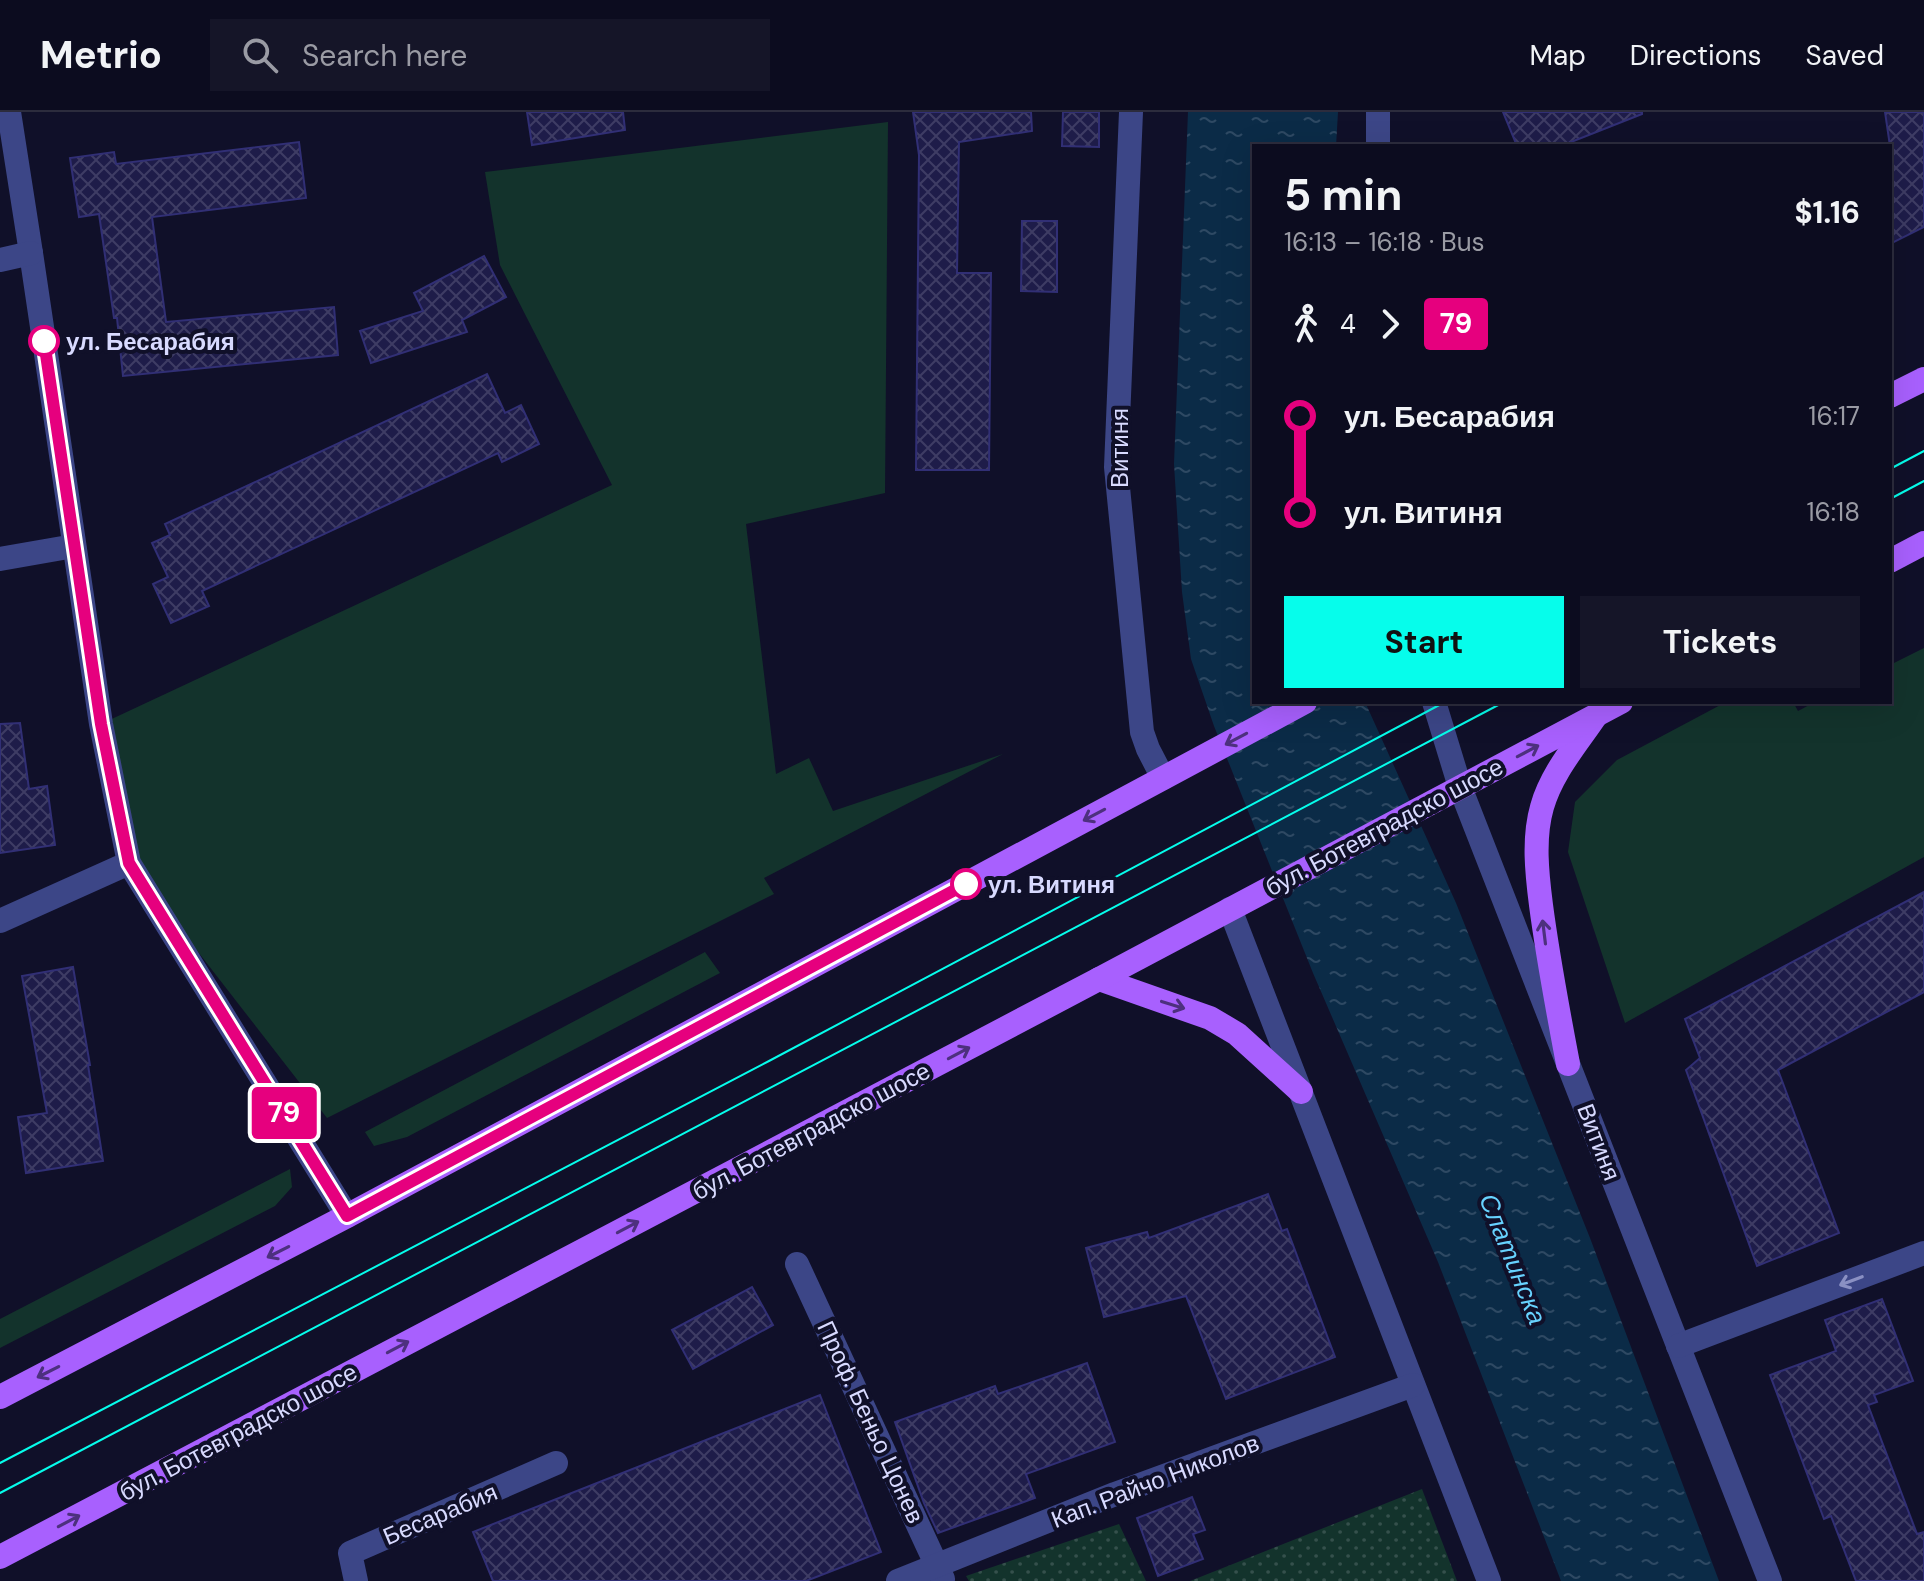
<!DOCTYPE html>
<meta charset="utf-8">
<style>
:root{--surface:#0c0c1f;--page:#151528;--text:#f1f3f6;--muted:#9a9ba4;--line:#2c2c3d;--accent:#06fdeb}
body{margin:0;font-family:"DM Sans",sans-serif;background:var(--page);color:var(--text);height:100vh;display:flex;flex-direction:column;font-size:30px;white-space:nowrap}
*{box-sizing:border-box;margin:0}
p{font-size:26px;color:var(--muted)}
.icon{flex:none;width:44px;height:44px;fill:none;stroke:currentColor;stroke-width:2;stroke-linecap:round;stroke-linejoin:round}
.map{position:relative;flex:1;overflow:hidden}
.sheet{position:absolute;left:1252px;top:32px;width:640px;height:560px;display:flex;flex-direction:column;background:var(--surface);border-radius:0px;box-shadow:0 8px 32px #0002,0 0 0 2px var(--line)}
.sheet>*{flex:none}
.badge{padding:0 16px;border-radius:6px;font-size:28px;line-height:52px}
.map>.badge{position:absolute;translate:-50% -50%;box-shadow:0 0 0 4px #fff}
.legs{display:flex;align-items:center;gap:12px;height:88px;padding:0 32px;font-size:26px}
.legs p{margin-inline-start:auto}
.head{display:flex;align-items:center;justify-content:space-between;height:136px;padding:0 32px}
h1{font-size:44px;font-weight:700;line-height:60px}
.button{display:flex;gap:16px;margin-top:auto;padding:16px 32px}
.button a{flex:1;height:92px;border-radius:0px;background:var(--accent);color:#111;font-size:32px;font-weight:700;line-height:92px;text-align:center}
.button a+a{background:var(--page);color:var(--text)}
ul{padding:0 32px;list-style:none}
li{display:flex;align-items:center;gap:28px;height:96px;font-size:30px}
li i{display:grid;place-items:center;width:12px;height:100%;margin:0 10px;background:currentColor}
li i::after{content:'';width:20px;height:20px;margin:-10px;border:6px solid;border-radius:50%;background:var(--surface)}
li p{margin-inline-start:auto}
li:first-child i{background:linear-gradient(#0000 50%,currentColor 0)}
li:last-child i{background:linear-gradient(currentColor 50%,#0000 0)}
header{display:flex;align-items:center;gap:48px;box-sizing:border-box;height:112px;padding:0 40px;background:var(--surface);border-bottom:2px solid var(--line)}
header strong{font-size:38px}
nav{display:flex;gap:44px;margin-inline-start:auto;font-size:28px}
.search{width:560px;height:72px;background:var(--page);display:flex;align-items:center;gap:20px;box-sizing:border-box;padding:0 28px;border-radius:0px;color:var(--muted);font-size:30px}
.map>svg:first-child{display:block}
.grass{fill:#13332c}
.park{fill:url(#park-dots)}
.water{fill:url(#water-ripples)}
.building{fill:url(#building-cross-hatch);stroke:#312f75;stroke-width:2}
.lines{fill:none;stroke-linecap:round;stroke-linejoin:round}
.minor{stroke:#3c4687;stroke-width:24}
.major{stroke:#a860fe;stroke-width:24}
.tram{stroke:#06fdeb;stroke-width:2}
.oneway{stroke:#4d307e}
.oneway2{stroke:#8a90c3}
.line-1-casing{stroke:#fff;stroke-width:18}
.line-1{stroke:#e6007e;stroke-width:12}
.stop-1-dot{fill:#fff;stroke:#e6007e;stroke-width:4}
.labels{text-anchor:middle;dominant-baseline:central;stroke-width:8;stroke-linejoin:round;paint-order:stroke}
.stop-label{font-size:24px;font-weight:bold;fill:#d8daff;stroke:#101029;text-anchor:start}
.street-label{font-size:24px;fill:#d8daff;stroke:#101029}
.water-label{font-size:26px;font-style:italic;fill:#67d2fe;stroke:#101029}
</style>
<header>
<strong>Metrio</strong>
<div class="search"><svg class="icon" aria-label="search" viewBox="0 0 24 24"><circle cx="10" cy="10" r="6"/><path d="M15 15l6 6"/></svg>Search here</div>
<nav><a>Map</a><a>Directions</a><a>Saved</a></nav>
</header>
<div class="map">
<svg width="1924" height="1469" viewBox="0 0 1924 1469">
<defs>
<pattern id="park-dots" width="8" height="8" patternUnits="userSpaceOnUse" patternTransform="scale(2)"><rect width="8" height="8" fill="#13332c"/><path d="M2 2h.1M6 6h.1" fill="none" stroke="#35504c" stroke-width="1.8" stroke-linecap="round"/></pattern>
<pattern id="water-ripples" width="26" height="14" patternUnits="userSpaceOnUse" patternTransform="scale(2)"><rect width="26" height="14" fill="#0b2b47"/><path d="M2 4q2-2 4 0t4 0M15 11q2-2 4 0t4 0" fill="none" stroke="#2e4963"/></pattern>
<pattern id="building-cross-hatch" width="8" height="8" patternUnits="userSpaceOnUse" patternTransform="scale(2)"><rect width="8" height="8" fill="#1e1c49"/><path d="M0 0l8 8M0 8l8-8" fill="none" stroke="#3e3c64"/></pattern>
</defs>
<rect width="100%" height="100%" fill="#101029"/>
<!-- grass -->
<g class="grass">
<polygon points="888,10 885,381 746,412 776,662 809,646 833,699 1003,642 764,766 774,782 327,1006 129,751 101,612 612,373 500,153 485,60"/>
<polygon points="1924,536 1924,745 1625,911 1568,740 1575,690 1617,648 1726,590 1793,590 1798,599 1815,590 1890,590 1890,553"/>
<polygon points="705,840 720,861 407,1025 374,1034 365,1020"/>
<polygon points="290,1057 292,1075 275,1094 0,1236 0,1207"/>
</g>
<!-- park -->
<g class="park">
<polygon points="1422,1377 1457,1469 1190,1469"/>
<polygon points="1119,1412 1146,1469 969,1469 966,1464"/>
</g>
<!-- water -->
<polygon class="water" points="1188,0 1338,0 1336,34 1254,34 1254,590 1365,590 1456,791 1590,1126 1719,1469 1561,1469 1438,1150 1313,861 1214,614 1191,547 1182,480 1174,352"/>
<!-- building -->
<g class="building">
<polygon points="527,0 623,0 625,18 532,33"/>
<polygon points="913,0 1031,0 1032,19 959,30 957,161 991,161 989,358 916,358 919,43"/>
<polygon points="1063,0 1099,0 1099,35 1062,34"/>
<polygon points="1503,0 1642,0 1642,2 1561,34 1517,34"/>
<polygon points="1885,0 1924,0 1924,115 1890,132 1890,34"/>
<polygon points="299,30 306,86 152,105 166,210 334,195 338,243 123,264 117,206 114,206 99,102 79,105 70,46 114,40 116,52"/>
<polygon points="1022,109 1057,109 1057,180 1021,179"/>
<polygon points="484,144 506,185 462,208 467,220 371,251 360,219 423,199 414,181"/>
<polygon points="487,262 505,301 521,293 539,332 502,350 498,341 202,479 209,494 171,511 153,472 168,465 152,431 170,423 165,412"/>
<polygon points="20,611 29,677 47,674 55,733 0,741 0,612"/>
<polygon points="1924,780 1924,880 1778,958 1839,1121 1757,1154 1686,958 1700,946 1685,907"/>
<polygon points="73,855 90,953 88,953 103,1049 26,1061 18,1005 47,1001 22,864"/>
<polygon points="1268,1082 1282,1119 1287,1117 1335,1245 1226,1287 1186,1184 1104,1205 1086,1136 1147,1120 1149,1126"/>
<polygon points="752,1175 773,1213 693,1257 672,1218"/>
<polygon points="1882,1187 1913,1269 1874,1283 1877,1290 1868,1293 1917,1422 1924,1420 1924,1469 1856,1469 1831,1404 1824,1407 1770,1263 1836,1239 1825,1208"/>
<polygon points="1087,1251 1115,1330 1026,1362 1035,1386 938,1421 924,1391 895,1310 995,1274 998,1282"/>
<polygon points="820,1283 881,1440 806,1469 493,1469 473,1420"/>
<polygon points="1192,1385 1205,1418 1193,1422 1203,1447 1158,1464 1137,1406"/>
</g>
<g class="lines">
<!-- minor -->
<g class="minor">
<polyline points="9,0 31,141 101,612 129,751 347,1104"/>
<polyline points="1131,0 1116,355 1142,620 1148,637 1163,666"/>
<polyline points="1378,0 1378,34"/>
<polyline points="0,148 31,141"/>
<polyline points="0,447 74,434"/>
<polyline points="1434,590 1460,675 1770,1469"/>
<polyline points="1230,797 1489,1469"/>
<polyline points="0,809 129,751"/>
<polyline points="797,1152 943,1467"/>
<polyline points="1678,1234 1924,1141"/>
<polyline points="356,1469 350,1441 556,1351"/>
<polyline points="898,1469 1115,1382 1413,1273"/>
</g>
<!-- major -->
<g class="major">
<polyline points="1890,284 1924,267"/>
<polyline points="1890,449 1924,431"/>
<polyline points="1099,867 1210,906 1237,922 1301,980"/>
<path d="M1568,952C1558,899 1548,847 1541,793C1537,762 1533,726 1542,695C1551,662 1576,633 1595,605"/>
<polyline points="0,1285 347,1104 1305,590"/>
<polyline points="0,1445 1099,867 1621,590"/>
</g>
<!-- tram -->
<g class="tram">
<polyline points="1890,357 1924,339"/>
<polyline points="1890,387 1924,369"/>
<polyline points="0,1351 769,949 1445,590"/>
<polyline points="0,1381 1504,590"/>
</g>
</g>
<!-- one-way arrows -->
<defs><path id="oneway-shaft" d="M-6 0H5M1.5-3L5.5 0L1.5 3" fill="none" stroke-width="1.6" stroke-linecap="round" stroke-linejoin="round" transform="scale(2)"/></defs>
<g class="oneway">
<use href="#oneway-shaft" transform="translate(1236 627) rotate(152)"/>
<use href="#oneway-shaft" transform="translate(1528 639) rotate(-28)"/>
<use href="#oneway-shaft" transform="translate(1094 703) rotate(152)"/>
<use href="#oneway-shaft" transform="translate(1544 820) rotate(-97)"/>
<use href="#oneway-shaft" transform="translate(1173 893) rotate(17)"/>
<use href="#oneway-shaft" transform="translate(959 941) rotate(-28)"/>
<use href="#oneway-shaft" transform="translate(628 1115) rotate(-28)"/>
<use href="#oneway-shaft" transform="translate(278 1140) rotate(153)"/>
<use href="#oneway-shaft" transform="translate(398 1235) rotate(-28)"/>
<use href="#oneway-shaft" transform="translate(48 1260) rotate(153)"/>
<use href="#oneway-shaft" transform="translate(69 1409) rotate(-28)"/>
</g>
<use class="oneway2" href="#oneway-shaft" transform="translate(1851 1169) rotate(159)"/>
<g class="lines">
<defs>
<polyline id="line-1" points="44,229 101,612 129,751 347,1104 966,772"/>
</defs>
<!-- line-1 casing -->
<use href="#line-1" class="line-1-casing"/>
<!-- line-1 -->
<use href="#line-1" class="line-1"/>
</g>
<!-- markers -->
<g class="stop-1-dot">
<circle cx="44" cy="229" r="14"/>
<circle cx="966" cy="772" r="14"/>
</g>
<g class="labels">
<!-- stop labels -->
<g class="stop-label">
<text x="66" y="229">ул. Бесарабия</text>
<text x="988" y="772">ул. Витиня</text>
</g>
<!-- street labels -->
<g class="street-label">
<text transform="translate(1119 336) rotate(-90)">Витиня</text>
<text transform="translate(1384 715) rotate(-28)">бул. Ботевградско шосе</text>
<text transform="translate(811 1019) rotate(-28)">бул. Ботевградско шосе</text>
<text transform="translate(1599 1030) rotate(69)">Витиня</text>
<text transform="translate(871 1310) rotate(65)">Проф. Беньо Цонев</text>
<text transform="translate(238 1320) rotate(-28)">бул. Ботевградско шосе</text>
<text transform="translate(1155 1369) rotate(-21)">Кап. Райчо Николов</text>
<text transform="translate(440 1402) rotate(-23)">Бесарабия</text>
</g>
<!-- water labels -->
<g class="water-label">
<text transform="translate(1513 1147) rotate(68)">Слатинска</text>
</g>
</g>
</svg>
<b class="badge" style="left:284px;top:1001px;background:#e6007e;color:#fff">79</b>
<section class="sheet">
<div class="head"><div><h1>5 min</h1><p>16:13 – 16:18 · Bus</p></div><b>$1.16</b></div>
<div class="legs"><svg class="icon" aria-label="walk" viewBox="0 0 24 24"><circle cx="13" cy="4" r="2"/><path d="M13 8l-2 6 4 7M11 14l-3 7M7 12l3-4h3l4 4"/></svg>4<svg class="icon" aria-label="forward" viewBox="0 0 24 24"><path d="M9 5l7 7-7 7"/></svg><b class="badge" style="background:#e6007e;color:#fff">79</b></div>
<ul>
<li><i style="color:#e6007e"></i><b>ул. Бесарабия</b><p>16:17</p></li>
<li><i style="color:#e6007e"></i><b>ул. Витиня</b><p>16:18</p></li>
</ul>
<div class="button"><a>Start</a><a>Tickets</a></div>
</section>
</div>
